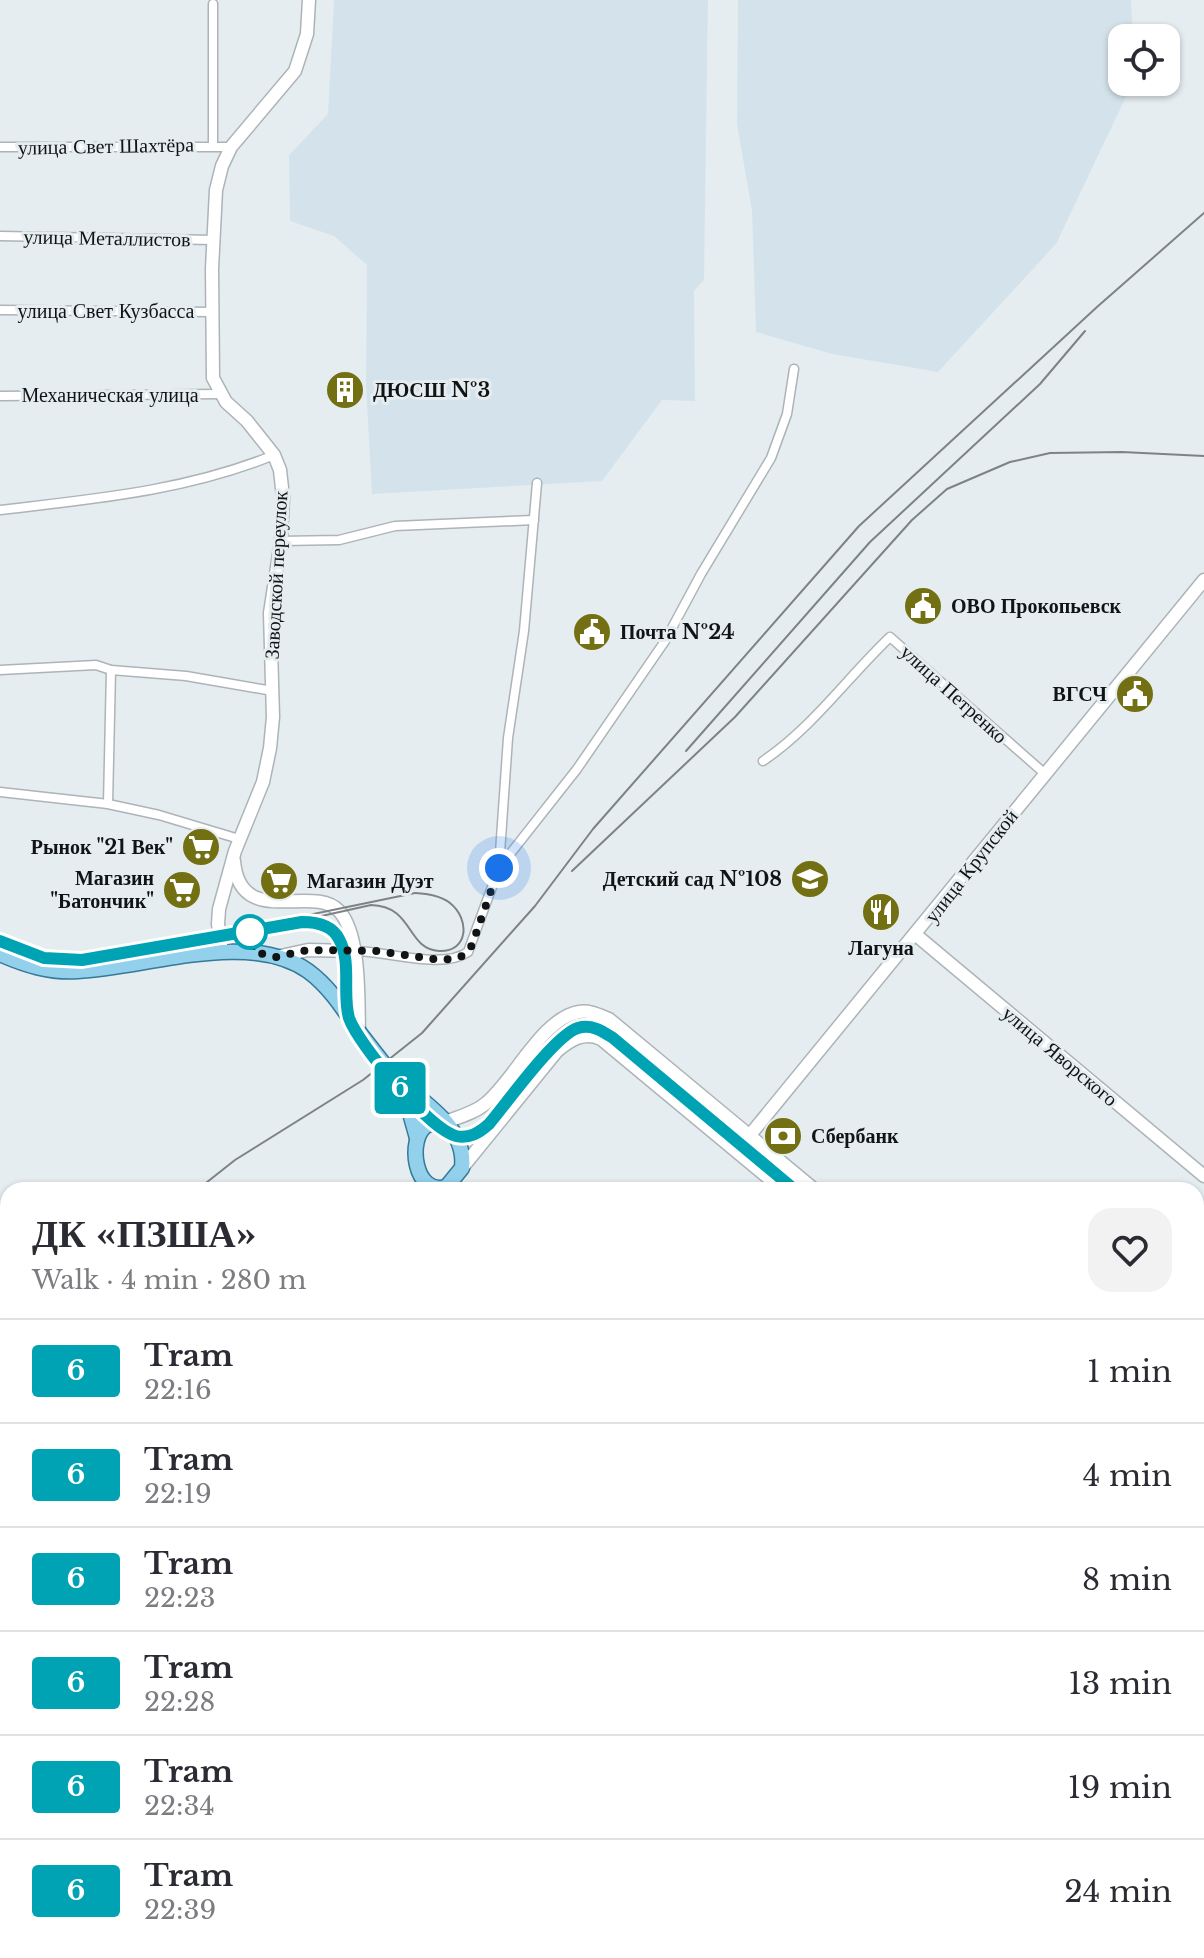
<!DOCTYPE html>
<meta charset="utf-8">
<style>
:root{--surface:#fff;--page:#f2f2f3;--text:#2b2b33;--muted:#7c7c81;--line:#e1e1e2}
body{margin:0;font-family:"Libre Baskerville",serif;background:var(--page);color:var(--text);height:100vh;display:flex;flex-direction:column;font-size:30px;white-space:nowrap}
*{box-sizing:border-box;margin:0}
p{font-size:26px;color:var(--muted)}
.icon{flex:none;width:44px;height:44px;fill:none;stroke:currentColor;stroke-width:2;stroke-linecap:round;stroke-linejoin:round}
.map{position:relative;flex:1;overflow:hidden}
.drawer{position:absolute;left:0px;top:1182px;width:1204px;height:776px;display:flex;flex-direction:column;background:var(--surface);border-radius:24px 24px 0 0;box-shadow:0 2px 6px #0004}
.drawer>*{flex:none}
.badge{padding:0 16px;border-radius:6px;font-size:28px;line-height:52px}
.tools{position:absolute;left:1108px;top:24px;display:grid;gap:16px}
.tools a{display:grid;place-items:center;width:72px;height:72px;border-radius:16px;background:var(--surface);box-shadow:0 2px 6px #0004;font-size:40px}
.you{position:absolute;width:40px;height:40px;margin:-20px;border:6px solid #fff;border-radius:50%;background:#1a73e8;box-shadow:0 0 0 12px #1a73e833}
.map>.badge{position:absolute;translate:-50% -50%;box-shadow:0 0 0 4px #fff}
.round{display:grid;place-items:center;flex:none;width:84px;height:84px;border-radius:24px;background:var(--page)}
.summary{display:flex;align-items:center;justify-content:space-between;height:136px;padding:0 32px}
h1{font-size:38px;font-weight:800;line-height:60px}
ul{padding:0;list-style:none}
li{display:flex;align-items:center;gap:24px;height:104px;padding:0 32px;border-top:2px solid var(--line)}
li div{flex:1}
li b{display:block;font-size:30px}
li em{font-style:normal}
li .badge{min-width:88px;font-weight:700;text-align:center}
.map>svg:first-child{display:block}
.built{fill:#d4e3eb}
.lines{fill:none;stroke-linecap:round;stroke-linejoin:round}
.minor-casing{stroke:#adb4b7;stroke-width:11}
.secondary-casing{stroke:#adb4b7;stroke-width:15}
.primary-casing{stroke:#357a99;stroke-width:17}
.minor{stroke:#fff;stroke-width:8}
.secondary{stroke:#fff;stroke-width:12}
.primary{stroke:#92d0ec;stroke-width:14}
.tram{stroke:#7d8385;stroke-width:2}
.rail{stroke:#7d8385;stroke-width:2}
.primary-bridge-casing{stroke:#357a99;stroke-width:17;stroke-linecap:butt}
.primary-bridge{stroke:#92d0ec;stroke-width:14}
.line-casing{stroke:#fff;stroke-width:18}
.line{stroke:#00a3b4;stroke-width:12}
.walk{stroke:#111415;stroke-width:8;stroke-dasharray:0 14.4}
.stop-dot{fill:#fff;stroke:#00a3b4;stroke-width:4}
.labels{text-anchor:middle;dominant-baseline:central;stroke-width:6;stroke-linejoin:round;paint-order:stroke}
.street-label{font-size:20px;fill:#111415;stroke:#e5edf1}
.poi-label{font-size:20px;font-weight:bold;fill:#111415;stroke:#e5edf1;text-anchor:start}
</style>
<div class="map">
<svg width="1204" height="1958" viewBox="0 0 1204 1958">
<rect width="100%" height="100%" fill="#e5edf1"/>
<!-- built -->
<g class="built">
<polygon points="334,0 708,0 704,280 694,291 695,401 662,400 602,481 372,494 366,385 367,265 334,236 290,221 289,155 328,114"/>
<polygon points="738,0 1131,0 1133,38 1122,38 1122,82 1133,82 1056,244 938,372 832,354 756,332 752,211 737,124"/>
</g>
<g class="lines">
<defs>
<g id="minor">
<polyline points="213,145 213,4"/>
<polyline points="0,147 231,147"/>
<polyline points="0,236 214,240"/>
<polyline points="0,310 212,312"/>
<polyline points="0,396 221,394"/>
<path d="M0,510C93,499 186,491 274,455"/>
<polyline points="281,541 339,540 395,526 534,520"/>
<polyline points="0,670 96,665 111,670 186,676 273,691"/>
<path d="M763,761C812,728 847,678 890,637L1044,773"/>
<polyline points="0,792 108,804 159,815 239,839"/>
<polyline points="108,804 111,670"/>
<polyline points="499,867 508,738 524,631 537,483"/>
<path d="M354,951C387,951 442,970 468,952L499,868L577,769L665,641L701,574L771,458L787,414L794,369"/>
<polyline points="0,1906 8,1906"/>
<polyline points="135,1950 137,1958"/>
<polyline points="488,1950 497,1958"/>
<polyline points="1191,1958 1204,1941"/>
</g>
<g id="secondary">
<path d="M234,861C240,930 313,883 339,911C361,934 358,1002 359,1032"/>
<polyline points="916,935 1204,1176"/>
<polyline points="222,952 218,924 219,909 235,851 263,782 270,748 273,717 270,613 281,541 283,497 280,470 274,455 247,421 226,402 213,378 212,269 216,190 222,166 231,147 295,71 307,34 309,0"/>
<polyline points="276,957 308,950 354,951"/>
<path d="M445,1122C459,1117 474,1113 485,1104C514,1081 542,1018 579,1012C589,1010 599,1015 609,1019L815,1190"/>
<path d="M750,1135C902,951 1052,764 1204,580"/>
<path d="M462,1168L557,1051C570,1040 584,1031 601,1039L783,1190"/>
<polyline points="1196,1306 1204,1297"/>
<polyline points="1196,1508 1204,1514"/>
<polyline points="1196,1533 1204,1540"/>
<polyline points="1196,1829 1204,1819"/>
<polyline points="1196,1867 1204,1858"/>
<polyline points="650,1958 657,1950"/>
<polyline points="1088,1958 1095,1950"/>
</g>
<g id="primary">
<path d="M0,954C25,965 50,973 78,971C146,968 248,929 308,971C330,987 344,1010 359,1032"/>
<path d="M394,1077C422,1102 467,1126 462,1168L444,1190"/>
<polyline points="398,1085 408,1106 417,1138"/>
<path d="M445,1122C439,1123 432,1122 426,1126C407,1139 414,1196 446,1187"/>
<polyline points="1196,1883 1204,1890"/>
</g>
</defs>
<!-- minor casing -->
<use href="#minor" class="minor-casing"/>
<!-- secondary casing -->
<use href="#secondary" class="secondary-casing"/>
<!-- primary casing -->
<use href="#primary" class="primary-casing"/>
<!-- minor -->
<use href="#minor" class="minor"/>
<!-- secondary -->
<use href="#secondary" class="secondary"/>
<!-- primary -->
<use href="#primary" class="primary"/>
<!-- tram -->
<g class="tram">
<path d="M315,918C328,920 339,926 345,938C356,962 346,993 354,1018C362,1042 434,1127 458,1132C470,1134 477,1128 486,1121C503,1101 558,1026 581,1022C594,1021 605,1028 615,1035L801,1190"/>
<path d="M0,936L33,950L81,955L226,932L415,893C427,894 440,895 450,903C470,919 469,952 439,951C406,949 414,906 371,905L227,937L82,960L44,958L0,941"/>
<polyline points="1196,1518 1204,1525"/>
<polyline points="1196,1850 1204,1840"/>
<polyline points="1101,1958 1107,1950"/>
</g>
<!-- rail -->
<g class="rail">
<polyline points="686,751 870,542 1040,384 1085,331"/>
<polyline points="572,871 735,717 912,520 947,489 1010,462 1050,453 1122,452 1204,456"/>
<polyline points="197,1190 235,1160 363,1080 422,1033 535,906 593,829 859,526 1097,307 1204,213"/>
<polyline points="0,1520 8,1508"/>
</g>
<defs>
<polyline id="primary-bridge" points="359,1032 394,1077"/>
</defs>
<!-- primary-bridge casing -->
<use href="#primary-bridge" class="primary-bridge-casing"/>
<!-- primary-bridge -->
<use href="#primary-bridge" class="primary-bridge"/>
</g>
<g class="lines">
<defs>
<path id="line" d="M0,941L44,958L82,960L302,922C317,922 332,925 339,939C352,962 342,994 349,1018C358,1044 429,1129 456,1136C469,1139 479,1133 489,1124C507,1103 555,1035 578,1028C592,1024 602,1031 613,1038L795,1190"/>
</defs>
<!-- line casing -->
<use href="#line" class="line-casing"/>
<!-- line -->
<use href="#line" class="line"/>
<!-- walk -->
<polyline class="walk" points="250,932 254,952 276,957 308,950 377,951 440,960 459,958 468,952 472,945 499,868"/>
</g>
<!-- icons -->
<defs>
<symbol id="building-disc" viewBox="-11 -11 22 22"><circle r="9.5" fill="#737013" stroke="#e5edf1"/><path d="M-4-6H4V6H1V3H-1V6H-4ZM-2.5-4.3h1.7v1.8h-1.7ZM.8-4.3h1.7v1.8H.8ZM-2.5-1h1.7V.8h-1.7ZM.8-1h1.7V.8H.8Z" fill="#fff"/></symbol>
<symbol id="civic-disc" viewBox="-11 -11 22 22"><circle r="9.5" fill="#737013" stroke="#e5edf1"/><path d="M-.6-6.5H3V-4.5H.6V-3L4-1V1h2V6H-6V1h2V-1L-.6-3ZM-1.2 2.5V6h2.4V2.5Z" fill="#fff"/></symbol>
<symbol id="supermarket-disc" viewBox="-11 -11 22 22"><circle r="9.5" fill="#737013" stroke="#e5edf1"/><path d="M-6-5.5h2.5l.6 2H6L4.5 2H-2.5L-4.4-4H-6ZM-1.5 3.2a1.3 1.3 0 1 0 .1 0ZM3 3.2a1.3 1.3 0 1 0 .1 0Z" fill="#fff"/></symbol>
<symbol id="school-disc" viewBox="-11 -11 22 22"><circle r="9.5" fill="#737013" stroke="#e5edf1"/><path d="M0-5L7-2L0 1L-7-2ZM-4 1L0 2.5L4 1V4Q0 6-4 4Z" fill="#fff"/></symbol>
<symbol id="restaurant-disc" viewBox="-11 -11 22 22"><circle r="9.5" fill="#737013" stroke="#e5edf1"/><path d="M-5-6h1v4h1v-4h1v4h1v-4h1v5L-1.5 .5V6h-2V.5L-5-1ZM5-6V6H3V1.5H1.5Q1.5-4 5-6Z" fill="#fff"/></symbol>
<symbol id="bank-disc" viewBox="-11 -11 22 22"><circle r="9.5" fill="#737013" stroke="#e5edf1"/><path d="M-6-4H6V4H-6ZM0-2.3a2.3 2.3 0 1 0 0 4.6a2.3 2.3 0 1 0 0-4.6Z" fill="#fff"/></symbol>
</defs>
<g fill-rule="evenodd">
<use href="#building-disc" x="323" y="368" width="44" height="44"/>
<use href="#civic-disc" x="901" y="584" width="44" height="44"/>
<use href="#civic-disc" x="570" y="610" width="44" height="44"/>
<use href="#civic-disc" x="1113" y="672" width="44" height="44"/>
<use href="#supermarket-disc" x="179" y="825" width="44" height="44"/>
<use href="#school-disc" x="788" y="857" width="44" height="44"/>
<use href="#supermarket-disc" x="257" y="859" width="44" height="44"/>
<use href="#supermarket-disc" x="160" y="868" width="44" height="44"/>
<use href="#restaurant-disc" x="859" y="890" width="44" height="44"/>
<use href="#bank-disc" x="761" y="1114" width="44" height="44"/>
</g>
<!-- markers -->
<circle class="stop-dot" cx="250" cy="932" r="16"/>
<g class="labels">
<!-- street labels -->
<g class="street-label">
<text transform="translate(106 146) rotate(-1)">улица Свет Шахтёра</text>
<text transform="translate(107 238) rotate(1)">улица Металлистов</text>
<text x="106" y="311">улица Свет Кузбасса</text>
<text x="110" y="395">Механическая улица</text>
<text transform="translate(276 575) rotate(-87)">Заводской переулок</text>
<text transform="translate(954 694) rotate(42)">улица Петренко</text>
<text transform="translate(971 866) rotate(-52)">улица Крупской</text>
<text transform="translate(1060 1056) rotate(40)">улица Яворского</text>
</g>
<!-- poi labels -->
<g class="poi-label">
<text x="373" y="390">ДЮСШ №3</text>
<text x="951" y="606">ОВО Прокопьевск</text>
<text x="620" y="632">Почта №24</text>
<text x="1107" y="694" text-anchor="end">ВГСЧ</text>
<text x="173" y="847" text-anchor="end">Рынок "21 Век"</text>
<text x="154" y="878" text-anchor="end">Магазин<tspan x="154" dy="23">"Батончик"</tspan></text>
<text x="782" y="879" text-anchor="end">Детский сад №108</text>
<text x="307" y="881">Магазин Дуэт</text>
<text x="881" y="948" text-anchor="middle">Лагуна</text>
<text x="811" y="1136">Сбербанк</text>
</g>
</g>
</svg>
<div class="tools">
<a><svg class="icon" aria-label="locate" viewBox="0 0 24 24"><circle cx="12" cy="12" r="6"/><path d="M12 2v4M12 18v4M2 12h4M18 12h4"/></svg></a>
</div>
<div class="you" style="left:499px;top:868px"></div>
<b class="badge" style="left:400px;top:1088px;background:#00a3b4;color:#fff">6</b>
<section class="drawer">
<div class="summary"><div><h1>ДК «ПЗША»</h1><p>Walk · 4 min · 280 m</p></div><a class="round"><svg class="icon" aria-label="heart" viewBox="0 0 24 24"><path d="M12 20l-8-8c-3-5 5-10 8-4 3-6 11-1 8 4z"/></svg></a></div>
<ul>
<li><span class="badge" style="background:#00a3b4;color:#fff">6</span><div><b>Tram</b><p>22:16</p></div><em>1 min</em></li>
<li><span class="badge" style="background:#00a3b4;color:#fff">6</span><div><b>Tram</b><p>22:19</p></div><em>4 min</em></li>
<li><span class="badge" style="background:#00a3b4;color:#fff">6</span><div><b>Tram</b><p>22:23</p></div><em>8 min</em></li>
<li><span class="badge" style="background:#00a3b4;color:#fff">6</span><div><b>Tram</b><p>22:28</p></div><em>13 min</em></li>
<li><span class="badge" style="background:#00a3b4;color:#fff">6</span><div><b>Tram</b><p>22:34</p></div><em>19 min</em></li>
<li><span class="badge" style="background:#00a3b4;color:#fff">6</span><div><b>Tram</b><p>22:39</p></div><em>24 min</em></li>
</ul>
</section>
</div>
